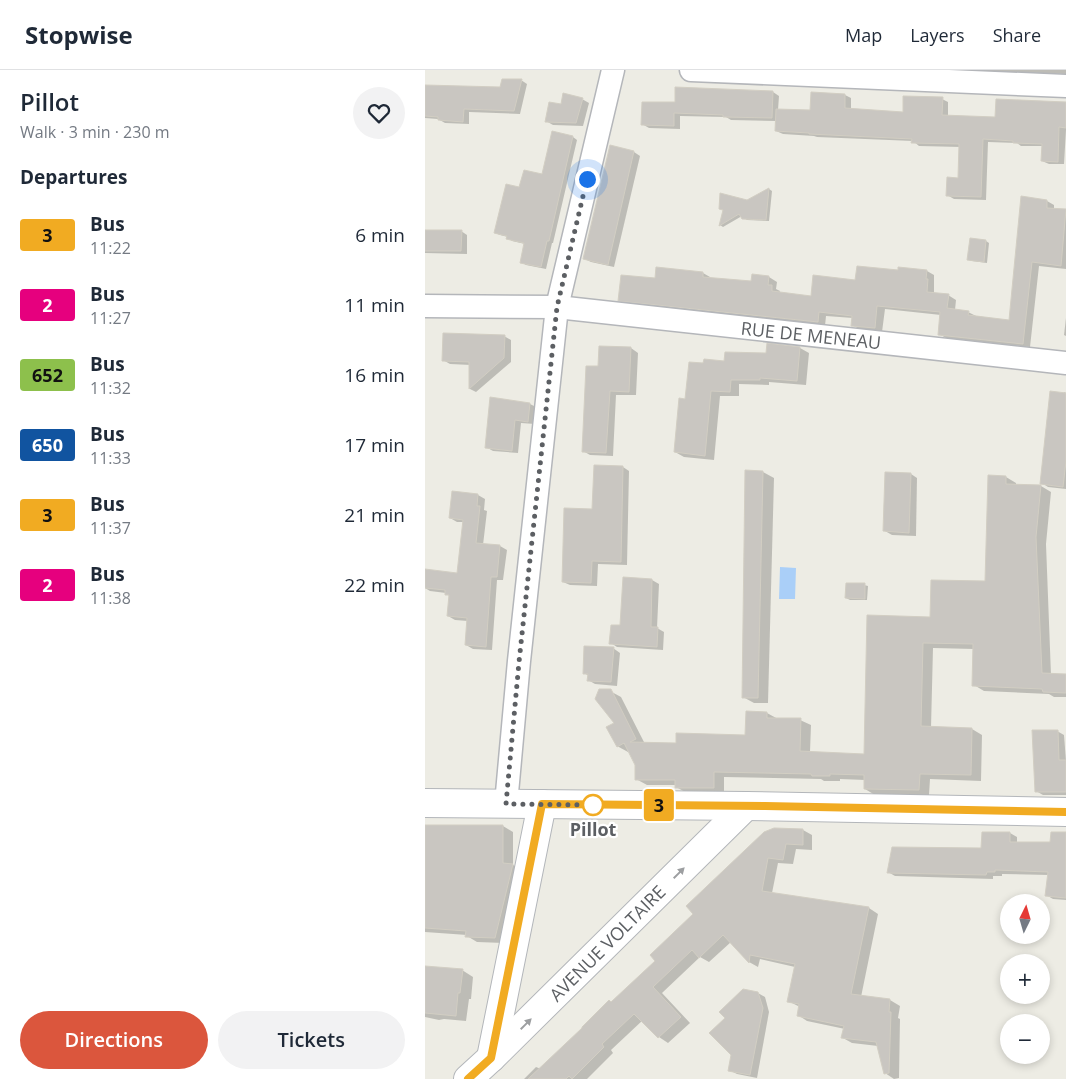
<!DOCTYPE html>
<meta charset="utf-8">
<style>
:root{--surface:#fff;--page:#f2f2f3;--text:#1f2937;--muted:#747a83;--line:#e0e1e3;--accent:#db563d}
body{margin:0;font-family:"Open Sans",sans-serif;background:var(--page);color:var(--text);height:100vh;display:flex;flex-direction:column;font-size:19px;white-space:nowrap}
*{box-sizing:border-box;margin:0}
p{font-size:16px;color:var(--muted)}
.icon{flex:none;width:28px;height:28px;fill:none;stroke:currentColor;stroke-width:2;stroke-linecap:round;stroke-linejoin:round}
.map{position:relative;flex:1;overflow:hidden}
.panel{display:flex;flex-direction:column;background:var(--surface);width:425px}
.panel>*{flex:none}
.badge{padding:0 10px;border-radius:4px;font-size:18px;line-height:32px}
.needle{width:32px;rotate:5deg}
.fabs{position:absolute;left:575px;top:824px;display:grid;gap:10px}
.fabs a{display:grid;place-items:center;width:50px;height:50px;border-radius:50%;background:var(--surface);box-shadow:0 2px 8px #0003;font-size:25px}
.you{position:absolute;width:25px;height:25px;margin:-12px;border:4px solid #fff;border-radius:50%;background:#1a73e8;box-shadow:0 0 0 8px #1a73e833}
.map>.badge{position:absolute;translate:-50% -50%;box-shadow:0 0 0 2px #fff}
h2{padding:0 20px;font-size:19px;line-height:45px}
.round{display:grid;place-items:center;flex:none;width:52px;height:52px;border-radius:26px;background:var(--page)}
.head{display:flex;align-items:center;justify-content:space-between;height:85px;padding:0 20px}
h1{font-size:24px;font-weight:600;line-height:38px}
.action{display:flex;gap:10px;margin-top:auto;padding:10px 20px}
.action a{flex:1;height:58px;border-radius:30px;background:var(--accent);color:#fff;font-size:20px;font-weight:600;line-height:58px;text-align:center}
.action a+a{background:var(--page);color:var(--text)}
ul{padding:0;list-style:none}
li{display:flex;align-items:center;gap:15px;height:70px;padding:0 20px}
li div{flex:1}
li b{display:block;font-size:19px}
li em{font-style:normal}
li .badge{min-width:55px;font-weight:700;text-align:center}
header{display:flex;align-items:center;gap:30px;box-sizing:border-box;height:70px;padding:0 25px;background:var(--surface);border-bottom:1px solid var(--line)}
header strong{font-size:24px}
nav{display:flex;gap:28px;margin-inline-start:auto;font-size:18px}
main{display:flex;flex:1;min-height:0}
.map>svg:first-child{display:block}
.water{fill:#aacff8}
.shadow{fill:#0003;fill-rule:evenodd}
.building{fill:#c9c6c1;stroke:#d2cec3}
.lines{fill:none;stroke-linecap:round;stroke-linejoin:round}
.street-casing{stroke:#b4b6ba;stroke-width:25}
.secondary-casing{stroke:#b3b6ba;stroke-width:30}
.street{stroke:#fff;stroke-width:22}
.secondary{stroke:#fff;stroke-width:28}
.oneway{fill:#9d9fa1}
.line-casing{stroke:#fff;stroke-width:11}
.line{stroke:#f1ab22;stroke-width:8}
.walk{stroke:#5c5f63;stroke-width:5;stroke-dasharray:0 9}
.stop-dot{fill:#fff;stroke:#f1ab22;stroke-width:2.5}
.labels{text-anchor:middle;dominant-baseline:central;stroke-width:4.5;stroke-linejoin:round;paint-order:stroke}
.street-label{font-size:18px;fill:#5c5f63;stroke:#fff}
.stop-label{font-size:18px;font-weight:bold;fill:#5c5f63;stroke:#fff}
</style>
<header>
<strong>Stopwise</strong>
<nav><a>Map</a><a>Layers</a><a>Share</a></nav>
</header>
<main>
<section class="panel">
<div class="head"><div><h1>Pillot</h1><p>Walk · 3 min · 230 m</p></div><a class="round"><svg class="icon" aria-label="heart" viewBox="0 0 24 24"><path d="M12 20l-8-8c-3-5 5-10 8-4 3-6 11-1 8 4z"/></svg></a></div>
<h2>Departures</h2>
<ul>
<li><span class="badge" style="background:#f1ab22;color:#111">3</span><div><b>Bus</b><p>11:22</p></div><em>6 min</em></li>
<li><span class="badge" style="background:#e6007e;color:#fff">2</span><div><b>Bus</b><p>11:27</p></div><em>11 min</em></li>
<li><span class="badge" style="background:#8dc04c;color:#111">652</span><div><b>Bus</b><p>11:32</p></div><em>16 min</em></li>
<li><span class="badge" style="background:#1154a0;color:#fff">650</span><div><b>Bus</b><p>11:33</p></div><em>17 min</em></li>
<li><span class="badge" style="background:#f1ab22;color:#111">3</span><div><b>Bus</b><p>11:37</p></div><em>21 min</em></li>
<li><span class="badge" style="background:#e6007e;color:#fff">2</span><div><b>Bus</b><p>11:38</p></div><em>22 min</em></li>
</ul>
<div class="action"><a>Directions</a><a>Tickets</a></div>
</section>
<div class="map">
<svg width="641" height="1009" viewBox="0 0 641 1009">
<rect width="100%" height="100%" fill="#edece4"/>
<!-- water -->
<polygon class="water" points="355,497 371,498 370,529 354,529"/>
<!-- shadow -->
<g class="shadow">
<polygon points="537,0 641,0 641,4"/>
<polygon points="96,10 102,14 95,44 44,42 44,54 20,53 13,49 0,48 0,16 76,19"/>
<polygon points="348,22 354,26 353,40 386,41 420,25 426,28 426,39 479,44 517,29 523,32 523,46 572,48 641,34 641,60 639,94 624,94 617,91 618,76 596,76 592,73 563,72 561,130 529,129 522,125 534,109 536,77 494,76 488,71 392,67 389,66 358,64 351,61 352,51 306,50 301,47 255,46 255,59 224,58 217,54 251,33"/>
<polygon points="157,29 164,33 158,56 128,55 121,51 137,36"/>
<polygon points="128,62 148,67 152,70 128,173 127,173 121,199 101,195 96,192 100,174 87,171 83,167 75,165 70,163 95,119 118,105"/>
<polygon points="186,77 209,82 215,86 189,197 166,192 160,189"/>
<polygon points="344,119 347,121 344,151 322,150 317,146 298,157 295,155 299,140 322,131"/>
<polygon points="622,131 629,135 629,140 641,140 641,199 614,196 605,277 521,268 514,264 516,245 460,239 457,262 434,259 427,255 428,248 401,246 400,256 202,234 195,230 231,210 278,203 285,207 285,209 327,212 328,205 344,207 352,212 351,219 355,221 354,223 387,227 431,211 474,201 502,201 509,205 509,224 523,225 531,230 530,240 543,242 551,246 585,251"/>
<polygon points="0,161 36,161 42,165 42,184 0,183"/>
<polygon points="561,171 564,173 562,193 547,191 544,190"/>
<polygon points="641,248 641,266 639,265"/>
<polygon points="79,266 86,270 86,292 51,322 45,319 46,295 25,294 18,290"/>
<polygon points="175,277 206,278 213,283 211,325 191,325 188,386 165,385 158,381 175,298"/>
<polygon points="375,278 384,283 381,315 344,312 344,315 314,314 314,326 295,326 289,390 259,387 250,382 262,330 301,293"/>
<polygon points="639,322 641,323 641,419 623,417 617,413"/>
<polygon points="66,329 105,334 111,337 110,354 96,353 93,383 68,381 61,377"/>
<polygon points="198,397 204,401 202,495 173,494 172,516 145,515 138,512 168,441"/>
<polygon points="321,402 338,402 349,408 343,633 329,633 318,627"/>
<polygon points="486,404 492,408 491,466 467,465 460,461"/>
<path d="M564,407H581L591,413V416H616L626,422L621,474L626,605H641V627H629L624,624L559,621L549,615V579L508,578L506,658L547,659L557,665L556,711L505,709L504,725H450L440,719V710L415,709V711H399L396,709L299,707V723H262L251,717V715H222L211,709L212,695L204,681L203,682L192,676L191,653L185,621L196,627L220,674H252L322,666V643H342L353,649L375,650L386,655L385,682L441,685L506,548L562,512ZM203,669L207,674L195,673Z"/>
<polygon points="28,423 53,425 60,429 59,440 62,441 58,475 75,476 82,480 78,510 72,510 67,580 48,579 41,575 43,551 30,550 23,546 25,526 21,524 21,523 5,521 0,518 0,500 33,504 39,452 32,452 25,448"/>
<polygon points="199,509 227,510 234,514 232,558 239,562 238,580 192,577 186,573 197,557"/>
<polygon points="439,515 443,516 442,530 425,530 421,528"/>
<polygon points="188,578 195,583 192,616 170,614 163,610 164,606 159,603"/>
<polygon points="632,661 639,665 641,691 641,725 618,725 611,721"/>
<polygon points="0,756 78,756 88,762 88,795 98,800 79,873 52,872 42,866 42,865 0,862"/>
<polygon points="378,760 387,765 387,780 371,779 368,794 353,793 347,823 444,838 453,844 436,927 465,930 475,936 473,948 475,949 474,1008 469,1009 460,1003 453,976 427,973 418,968 420,959 382,951 373,945 375,937 363,931 370,897 335,889 333,897 324,892 306,872 284,892 275,887 237,923 265,953 243,973 234,967 218,950 186,980 188,983 162,1009 99,1009 111,997 116,999 232,891 270,844"/>
<polygon points="585,763 592,767 592,774 626,774 641,764 641,830 628,829 621,825 624,805 577,804 577,806 568,806 568,809 470,806 463,802 557,780"/>
<polygon points="0,898 37,900 48,907 46,929 44,929 41,951 19,949 14,950 0,947"/>
<polygon points="333,923 340,927 344,942 332,1008 312,1004 304,1000 308,985"/>
</g>
<!-- building -->
<g class="building">
<polygon points="77,9 97,9 89,41 39,39 38,52 13,50 13,47 0,46 0,15 75,17"/>
<polygon points="250,17 348,21 347,48 298,47 298,45 249,43 249,56 216,55 217,32 250,32"/>
<polygon points="386,22 420,24 420,38 478,42 478,26 518,27 517,45 570,47 571,29 641,32 641,58 634,57 633,92 616,91 617,74 588,73 588,71 558,69 556,127 521,126 522,107 533,108 534,74 486,73 487,69 384,64 384,63 350,61 351,39 385,40"/>
<polygon points="138,23 158,28 151,53 120,52 124,32 136,34"/>
<polygon points="127,61 148,66 124,171 122,171 116,197 95,193 99,173 81,169 82,166 69,163 81,114 94,117 99,100 117,104"/>
<polygon points="185,75 209,81 183,195 158,189"/>
<polygon points="344,118 341,150 317,149 314,144 294,156 298,140 294,139 295,123 322,130"/>
<polygon points="596,126 622,130 622,138 641,139 636,196 607,192 598,274 513,265 515,242 452,236 450,258 426,256 427,246 394,242 393,252 193,231 196,205 230,208 231,197 278,202 278,207 326,211 327,204 344,206 343,215 347,215 347,221 386,226 388,205 430,210 432,196 473,200 473,197 502,200 501,209 503,209 502,222 524,224 522,238 544,241 543,245 584,250"/>
<polygon points="0,160 37,160 36,181 0,181"/>
<polygon points="545,168 561,170 559,192 542,190"/>
<polygon points="18,263 80,265 79,288 44,319 44,292 17,291"/>
<polygon points="342,273 375,277 372,311 335,308 335,310 306,310 305,322 286,321 280,386 249,382 254,328 260,329 264,292 278,293 279,289 299,291 300,282 341,283"/>
<polygon points="174,276 206,277 204,322 185,321 181,383 157,382 161,296 173,296"/>
<polygon points="625,321 641,323 641,391 638,417 615,414"/>
<polygon points="65,327 105,333 103,352 90,350 87,381 60,378"/>
<polygon points="169,395 198,396 196,492 167,491 166,513 137,512 139,438 167,439"/>
<polygon points="320,400 338,401 333,628 317,628"/>
<polygon points="460,402 486,403 484,463 458,461"/>
<polygon points="563,405 581,406 581,414 616,415 611,467 617,603 641,604 641,623 618,622 617,619 547,616 548,574 498,573 496,656 547,658 546,705 495,704 494,720 439,719 439,705 405,704 405,706 387,706 386,704 289,702 289,718 250,718 250,710 210,710 210,695 199,673 192,677 181,657 189,653 170,629 174,619 186,619 211,669 205,672 251,673 251,663 320,665 321,641 342,642 342,648 376,648 375,681 439,684 442,545 505,547 506,510 560,511"/>
<polygon points="27,421 53,424 52,436 55,436 51,473 75,475 72,507 66,507 61,577 40,575 42,548 22,546 24,525 20,525 20,520 0,518 0,499 32,503 38,450 24,448"/>
<polygon points="198,507 227,509 226,557 233,557 232,577 184,574 186,555 195,555"/>
<polygon points="421,513 440,513 440,529 420,528"/>
<polygon points="159,576 189,577 186,612 162,611 163,604 158,604"/>
<polygon points="607,660 633,660 634,690 641,690 641,722 610,722"/>
<polygon points="0,755 78,755 78,793 88,794 70,868 40,867 41,861 0,858"/>
<polygon points="349,758 378,759 378,775 361,774 358,790 343,788 337,821 444,837 426,924 465,929 464,942 466,942 464,1003 459,1004 451,972 416,968 419,956 372,946 374,934 362,932 370,894 325,885 324,893 298,865 274,888 267,880 228,917 256,947 233,968 209,944 177,974 179,977 147,1009 144,1006 141,1009 103,1009 157,958 157,957 184,930 186,932 230,891 225,885 268,844 261,836 339,762"/>
<polygon points="557,762 585,762 585,772 625,772 626,762 641,762 641,828 620,826 623,802 570,800 570,802 562,802 561,805 462,803 467,777 556,778"/>
<polygon points="0,896 38,899 35,923 33,923 31,946 0,943"/>
<polygon points="318,919 333,922 338,938 325,1005 303,1001 306,985 284,963 300,948 294,942"/>
</g>
<g class="lines">
<defs>
<g id="street">
<polyline points="266,0 641,16"/>
<polyline points="0,236 132,237 641,293"/>
<polyline points="81,734 94,591 132,237 188,0"/>
</g>
<g id="secondary">
<polyline points="0,733 321,736 641,742"/>
<polyline points="66,988 117,734"/>
<polyline points="43,1009 66,988 321,736"/>
</g>
</defs>
<!-- street casing -->
<use href="#street" class="street-casing"/>
<!-- secondary casing -->
<use href="#secondary" class="secondary-casing"/>
<!-- street -->
<use href="#street" class="street"/>
<!-- secondary -->
<use href="#secondary" class="secondary"/>
</g>
<!-- one-way arrows -->
<defs><path id="oneway-solid" d="M-6-.8H1V-3.2L6.5 0L1 3.2V.8H-6Z" transform="scale(1.25)"/></defs>
<g class="oneway">
<use href="#oneway-solid" transform="translate(254 803) rotate(-45)"/>
<use href="#oneway-solid" transform="translate(101 954) rotate(-45)"/>
</g>
<g class="lines">
<defs>
<polyline id="line" points="43,1009 66,988 117,734 340,736 641,742"/>
</defs>
<!-- line casing -->
<use href="#line" class="line-casing"/>
<!-- line -->
<use href="#line" class="line"/>
<!-- walk -->
<polyline class="walk" points="162,109 132,237 94,592 81,734 168,735"/>
</g>
<!-- markers -->
<circle class="stop-dot" cx="168" cy="735" r="10"/>
<g class="labels">
<!-- street labels -->
<g class="street-label">
<text transform="translate(386 265) rotate(6)">RUE DE MENEAU</text>
<text transform="translate(182 873) rotate(-45)">AVENUE VOLTAIRE</text>
</g>
<!-- stop labels -->
<g class="stop-label">
<text x="168" y="759">Pillot</text>
</g>
</g>
</svg>
<div class="fabs">
<a><svg class="needle" viewBox="-14 -14 28 28"><path d="M0-13l5 13h-10z" fill="#e53935"/><path d="M0 13l5-13h-10z" fill="#747a83"/></svg></a>
<a>+</a>
<a>−</a>
</div>
<div class="you" style="left:162px;top:109px"></div>
<b class="badge" style="left:234px;top:735px;background:#f1ab22;color:#111">3</b>
</div>
</main>
